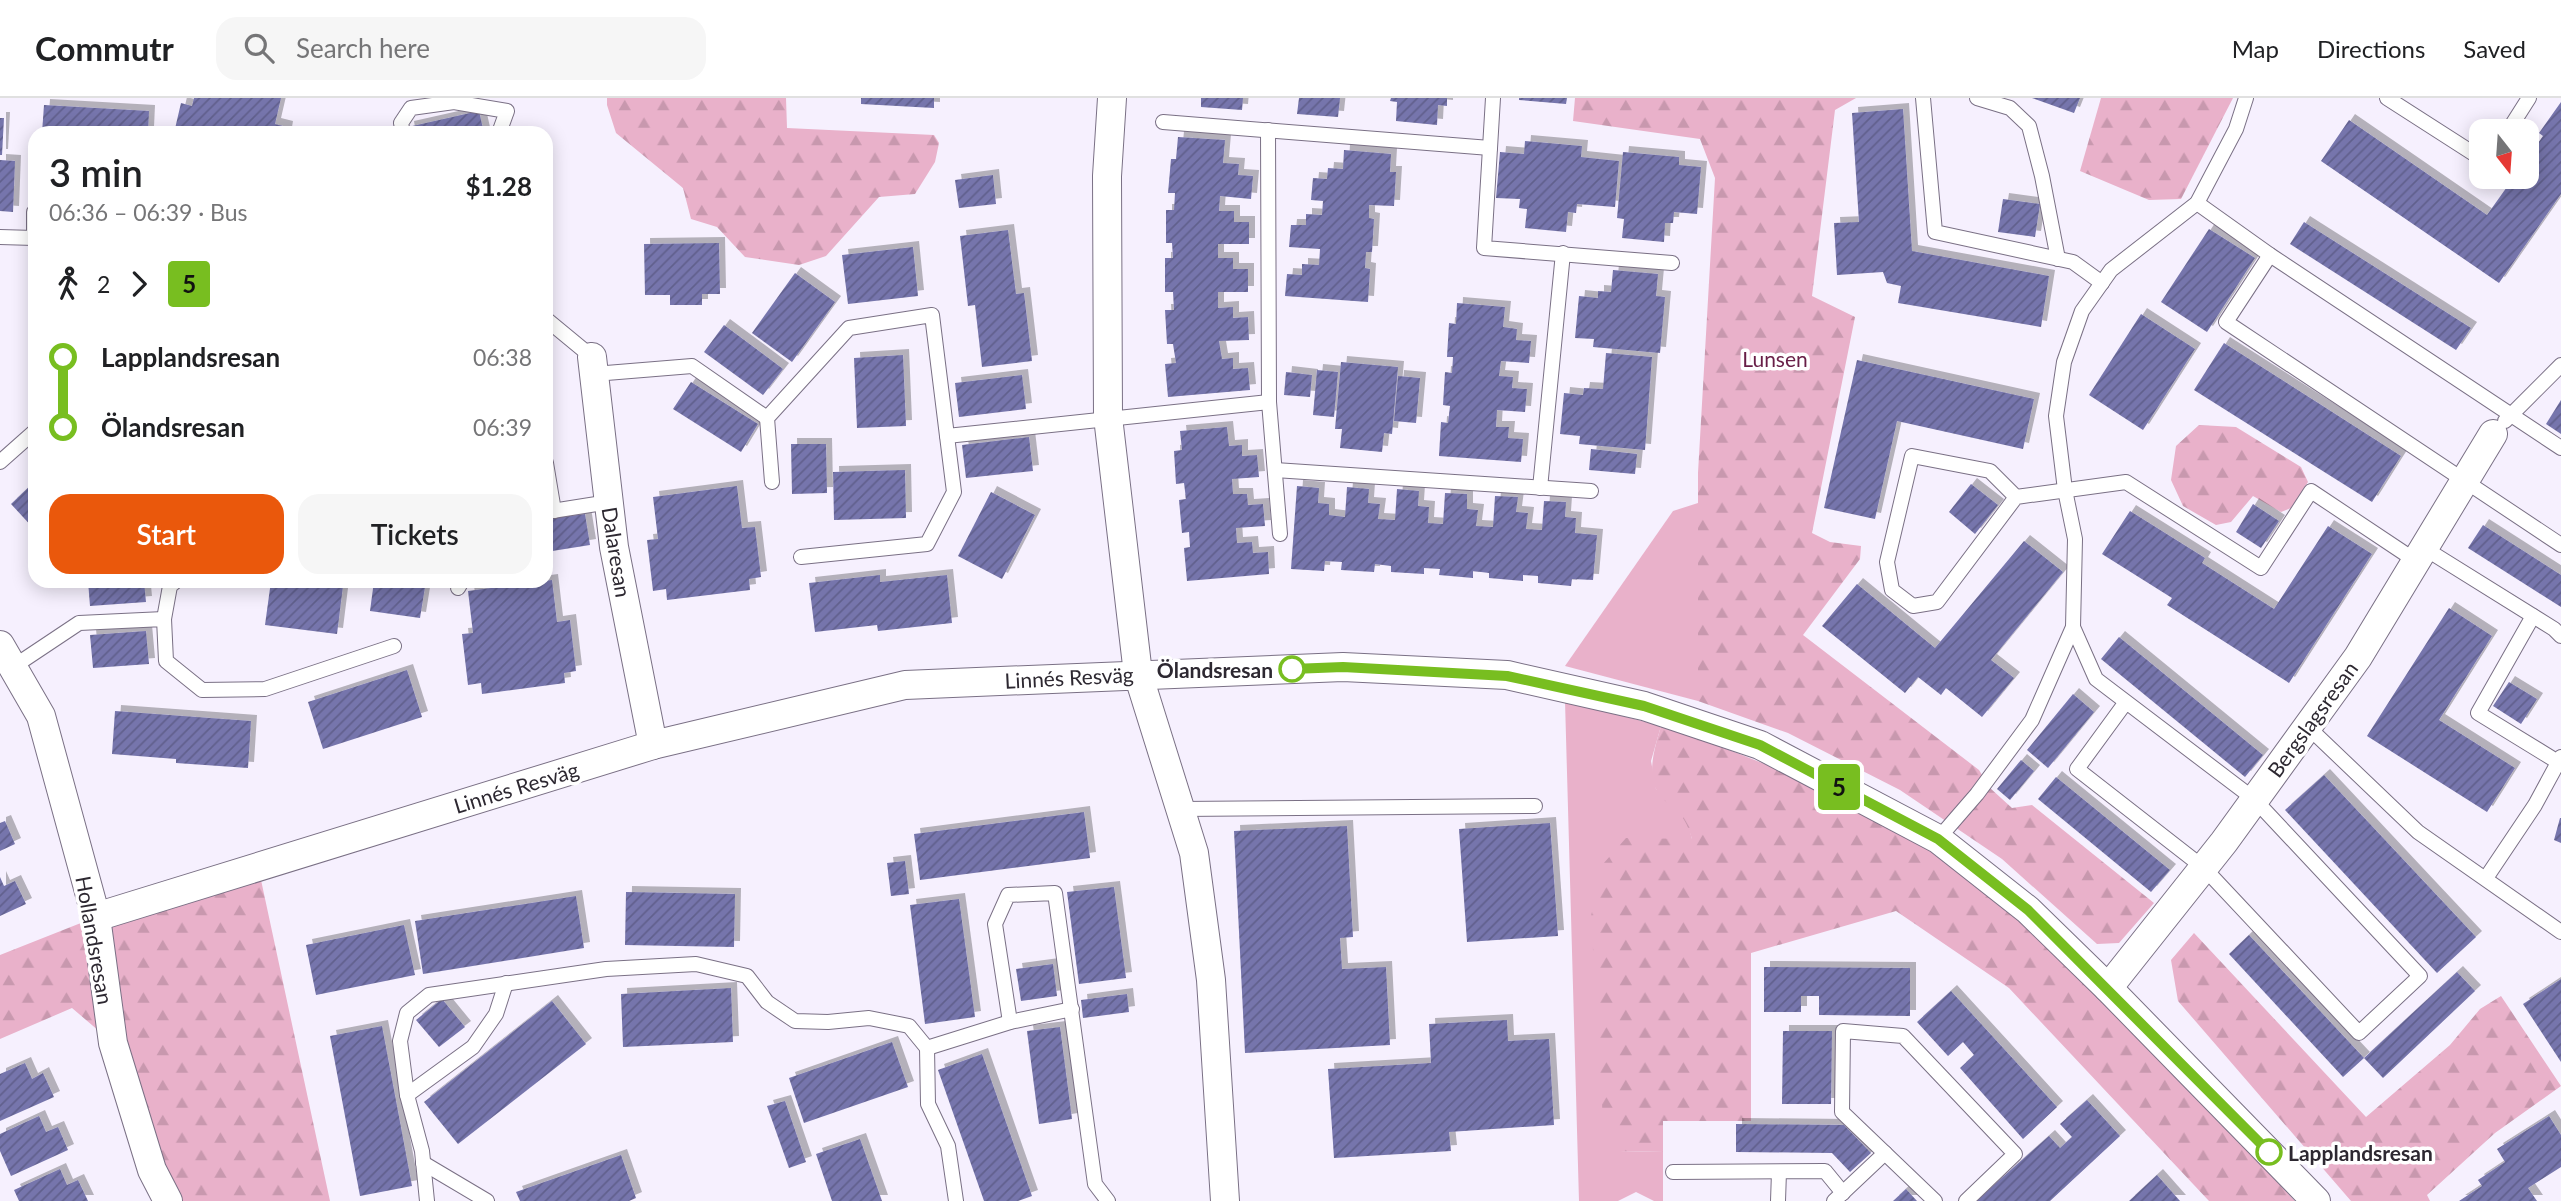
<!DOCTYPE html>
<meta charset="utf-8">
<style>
:root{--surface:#fff;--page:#f6f6f6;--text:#202124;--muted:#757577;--line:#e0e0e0;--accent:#ea580c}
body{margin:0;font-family:Lato,sans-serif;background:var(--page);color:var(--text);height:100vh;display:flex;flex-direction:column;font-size:26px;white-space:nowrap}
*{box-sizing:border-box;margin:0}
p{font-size:23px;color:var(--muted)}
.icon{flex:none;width:38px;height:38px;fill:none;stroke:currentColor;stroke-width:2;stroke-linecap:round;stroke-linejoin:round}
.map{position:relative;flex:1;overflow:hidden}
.panel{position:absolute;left:28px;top:28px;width:525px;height:462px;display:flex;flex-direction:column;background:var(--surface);border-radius:21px;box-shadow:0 4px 18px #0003}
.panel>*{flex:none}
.badge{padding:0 14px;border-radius:5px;font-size:24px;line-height:46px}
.needle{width:46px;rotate:163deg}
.buttons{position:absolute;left:2469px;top:21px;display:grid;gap:14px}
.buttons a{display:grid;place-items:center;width:70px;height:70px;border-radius:14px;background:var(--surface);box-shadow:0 4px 18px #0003;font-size:35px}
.map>.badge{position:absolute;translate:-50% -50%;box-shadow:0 0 0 4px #fff}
.legs{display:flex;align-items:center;gap:10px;height:77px;padding:0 21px;font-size:23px}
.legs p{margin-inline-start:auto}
.head{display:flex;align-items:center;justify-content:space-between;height:119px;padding:0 21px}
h1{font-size:38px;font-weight:600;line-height:52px}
.primary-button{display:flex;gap:14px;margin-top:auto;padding:14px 21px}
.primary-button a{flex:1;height:80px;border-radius:21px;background:var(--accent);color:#fff;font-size:28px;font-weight:600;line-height:80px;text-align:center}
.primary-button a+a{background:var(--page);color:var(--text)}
ul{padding:0 21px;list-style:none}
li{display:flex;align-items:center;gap:24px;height:70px;font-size:26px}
li i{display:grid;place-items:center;width:10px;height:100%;margin:0 9px;background:currentColor}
li i::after{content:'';width:18px;height:18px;margin:-9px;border:5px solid;border-radius:50%;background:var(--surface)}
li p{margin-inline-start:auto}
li:first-child i{background:linear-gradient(#0000 50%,currentColor 0)}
li:last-child i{background:linear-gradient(currentColor 50%,#0000 0)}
header{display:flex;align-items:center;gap:42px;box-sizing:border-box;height:98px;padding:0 35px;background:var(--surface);border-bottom:2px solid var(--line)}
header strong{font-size:33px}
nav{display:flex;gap:38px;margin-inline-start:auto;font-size:24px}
.search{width:490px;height:63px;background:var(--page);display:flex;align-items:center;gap:18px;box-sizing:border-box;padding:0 24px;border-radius:21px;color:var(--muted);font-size:26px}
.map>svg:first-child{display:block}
.grass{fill:#e9b1ca}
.forest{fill:url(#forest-firs)}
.building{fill:url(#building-hatch);filter:url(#shadow)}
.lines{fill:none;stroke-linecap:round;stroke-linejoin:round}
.lane-casing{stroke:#7a7085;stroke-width:16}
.street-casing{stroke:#7a7085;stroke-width:30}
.lane{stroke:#fff;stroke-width:14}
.street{stroke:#fff;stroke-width:28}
.line-1-casing{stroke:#fff;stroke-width:16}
.line-1{stroke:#78be20;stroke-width:10}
.stop-1-dot{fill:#fff;stroke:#78be20;stroke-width:3.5}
.labels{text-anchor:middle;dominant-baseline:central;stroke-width:7;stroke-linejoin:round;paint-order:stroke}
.park-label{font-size:21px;fill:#681e47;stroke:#fff}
.street-label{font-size:21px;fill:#2d2831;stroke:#fff}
.stop-label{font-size:21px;font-weight:bold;fill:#2d2831;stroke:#fff;text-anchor:end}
</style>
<header>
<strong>Commutr</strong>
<div class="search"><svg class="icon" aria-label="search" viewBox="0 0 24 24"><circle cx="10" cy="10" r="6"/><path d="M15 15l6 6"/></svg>Search here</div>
<nav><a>Map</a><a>Directions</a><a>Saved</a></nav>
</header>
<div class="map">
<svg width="2561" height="1103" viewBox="0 0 2561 1103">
<defs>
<pattern id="forest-firs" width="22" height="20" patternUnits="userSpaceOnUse" patternTransform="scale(1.75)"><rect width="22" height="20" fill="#e9b1ca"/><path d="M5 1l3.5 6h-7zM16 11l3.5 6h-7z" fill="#c898ae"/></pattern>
<pattern id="building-hatch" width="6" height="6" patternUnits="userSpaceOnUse" patternTransform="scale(1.75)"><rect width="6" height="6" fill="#7675ac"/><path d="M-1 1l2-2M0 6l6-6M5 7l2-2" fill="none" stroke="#61608d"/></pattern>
<filter id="shadow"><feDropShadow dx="6" dy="-6" stdDeviation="0" flood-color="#0004"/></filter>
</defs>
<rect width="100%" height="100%" fill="#f6f0fe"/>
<!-- grass -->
<g class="grass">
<polygon points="1698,405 1698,603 1565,568 1673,413"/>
<polygon points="1565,603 1661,628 1651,663 1656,691 1687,722 1692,741 1620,1053 1663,1054 1663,1103 1654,1103 1636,1094 1618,1103 1579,1103"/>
</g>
<!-- forest -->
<g class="forest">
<polygon points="607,0 786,0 787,30 934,37 939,45 935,64 915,96 879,99 826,158 799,167 745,159 717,129 691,121 683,90 616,35 607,7"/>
<polygon points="1575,0 1856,0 1835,12 1812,198 1855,219 1812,435 1830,444 1861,448 1860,461 1803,537 1979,672 1990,690 2012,710 2032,707 2154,805 2119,845 2097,846 2002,761 1900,692 1788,635 1698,603 1698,375 1715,80 1700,41 1573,23"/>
<polygon points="2101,0 2233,0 2181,101 2149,102 2080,73"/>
<polygon points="2199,327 2236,329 2301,369 2308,384 2291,410 2281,414 2253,398 2231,424 2216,427 2183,408 2171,382 2176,348"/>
<path d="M1661,628C1769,663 1877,711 1969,778C2018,813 2061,856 2103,898C2169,965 2231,1035 2295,1103H2209L2009,890L1896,813L1751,855V1023H1663V1054L1620,1053L1603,1023L1591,818L1603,766L1626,740L1692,741C1683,709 1672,715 1657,693C1646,675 1656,646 1661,628Z"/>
<polygon points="258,768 330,1103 168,1103 113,945 72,910 0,941 0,857 96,819"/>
<polygon points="2194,835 2366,1019 2450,947 2480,911 2501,898 2561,988 2495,1035 2427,1097 2430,1103 2351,1103 2178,903 2171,862"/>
</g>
<!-- building -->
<g class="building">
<polygon points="194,0 281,0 275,26 287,29 286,35 174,35 181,5 192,8"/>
<polygon points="861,0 934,0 934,10 861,6"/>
<polygon points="1201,0 1243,0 1242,12 1201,9"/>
<polygon points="1299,0 1340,0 1338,19 1297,16"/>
<polygon points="1391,0 1447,0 1447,8 1438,7 1437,27 1396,23 1397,4 1390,3"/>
<polygon points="1519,0 1567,0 1566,6 1519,2"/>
<polygon points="2032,0 2080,0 2074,15"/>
<polygon points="2561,4 2561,96 2499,185 2321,63 2349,22 2487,117 2514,79 2527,79 2527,60 2543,38 2539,35"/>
<polygon points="44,7 149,13 148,35 42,35"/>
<polygon points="1903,11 1912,153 2049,178 2041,229 1898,205 1901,188 1887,185 1883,174 1837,177 1834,125 1859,124 1852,15"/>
<polygon points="479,13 484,35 409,35 408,29"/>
<polygon points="0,20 4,20 2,57 0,57"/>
<polygon points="1178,39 1225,42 1223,65 1239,66 1238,77 1253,78 1251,101 1220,98 1219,113 1234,113 1234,124 1249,124 1249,146 1218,146 1218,160 1233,160 1233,171 1248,171 1248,194 1218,194 1218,210 1233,209 1233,220 1248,219 1249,242 1219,243 1222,261 1233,260 1233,271 1248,270 1250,292 1168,299 1165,266 1176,265 1173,246 1167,246 1165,212 1174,212 1173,194 1165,194 1165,160 1173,160 1172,145 1166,145 1166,112 1174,112 1175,95 1168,95 1171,61 1176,61"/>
<polygon points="1525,43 1582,48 1581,59 1619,63 1615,109 1577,106 1576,115 1568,114 1566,134 1525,130 1527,111 1519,110 1520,101 1496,100 1500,54 1524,56"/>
<polygon points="1344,52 1391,56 1390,74 1396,74 1394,108 1369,107 1369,120 1374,121 1372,154 1366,154 1365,170 1370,171 1368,204 1285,198 1287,176 1302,177 1302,166 1319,167 1320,151 1289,149 1291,127 1306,127 1306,116 1322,117 1323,103 1311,102 1313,80 1327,81 1328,70 1343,71"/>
<polygon points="1623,54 1679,59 1679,67 1701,69 1697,116 1674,114 1673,125 1665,125 1664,144 1622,140 1624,121 1617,120"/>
<polygon points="0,62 15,63 13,114 0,113"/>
<polygon points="993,77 996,106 959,110 955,82"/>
<polygon points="2003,101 2040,106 2035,139 1998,134"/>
<polygon points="2304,124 2471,230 2456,252 2290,146"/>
<polygon points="2209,131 2255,160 2207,234 2161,204"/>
<polygon points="1008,132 1016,196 1024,195 1032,263 982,269 975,207 968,208 960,138"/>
<polygon points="719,145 720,196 702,196 702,207 670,207 670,197 645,197 644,146"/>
<polygon points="913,149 918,198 848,206 842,157"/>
<polygon points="1613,172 1658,176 1656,198 1665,199 1660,255 1593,249 1594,241 1575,240 1579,198 1598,200 1598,193 1611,194"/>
<polygon points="795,175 835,204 792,264 752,235"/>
<polygon points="1457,205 1505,209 1503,229 1517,231 1516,242 1531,243 1529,265 1501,263 1499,278 1513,279 1512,290 1527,291 1525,314 1497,312 1496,329 1509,329 1508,340 1523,341 1521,364 1439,358 1441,324 1448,325 1450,308 1443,307 1445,274 1452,275 1453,259 1447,259 1449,225 1456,226"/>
<polygon points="2141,216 2195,251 2143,332 2089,297"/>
<polygon points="724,227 783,271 763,297 704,254"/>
<polygon points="2224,245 2401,358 2372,404 2194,292"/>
<polygon points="1606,255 1652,259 1645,352 1579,346 1580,338 1560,336 1564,295 1583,297 1584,290 1603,291"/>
<polygon points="903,257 906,328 857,330 854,260"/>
<polygon points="1857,262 2034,301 2023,351 1897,323 1875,421 1824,410"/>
<polygon points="1341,264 1398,269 1392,336 1384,335 1382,354 1340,350 1342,331 1335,331"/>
<polygon points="1317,272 1338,274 1334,319 1313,317"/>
<polygon points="1286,274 1312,277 1310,299 1284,297"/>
<polygon points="1022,277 1026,311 959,319 955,285"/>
<polygon points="1398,278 1420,280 1416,325 1394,323"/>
<polygon points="691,284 758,326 741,354 673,311"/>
<polygon points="2561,302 2561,336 2546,326"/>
<polygon points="1227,329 1229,348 1242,347 1242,358 1257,357 1259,379 1232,381 1233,396 1247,396 1248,407 1263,406 1265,428 1236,430 1237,445 1252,444 1253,455 1268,454 1269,476 1187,483 1184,450 1190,449 1189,434 1182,435 1179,402 1186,401 1184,385 1176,386 1174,353 1182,352 1180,333"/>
<polygon points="1029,339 1033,373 966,380 962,347"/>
<polygon points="791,346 826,346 827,395 792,396"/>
<polygon points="1591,351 1637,356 1635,376 1589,372"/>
<polygon points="905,372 906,420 834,422 833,374"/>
<polygon points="1971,386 1998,407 1975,436 1949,414"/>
<polygon points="31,387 35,391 35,432 11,406"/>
<polygon points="737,388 742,430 755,429 761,479 749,481 750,492 667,502 666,491 653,493 647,442 658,441 653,399"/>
<polygon points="1297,388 1319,390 1318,405 1329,406 1329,417 1345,419 1347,389 1369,391 1368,405 1380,406 1378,421 1395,422 1397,391 1419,393 1418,408 1429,409 1428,425 1443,426 1445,395 1467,396 1467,411 1478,412 1476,428 1493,429 1495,398 1518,399 1516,414 1528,415 1526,431 1542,432 1544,403 1566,404 1565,419 1576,420 1575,435 1597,437 1593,482 1572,481 1571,488 1538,485 1538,478 1523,477 1523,483 1489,480 1489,475 1473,473 1473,480 1439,477 1440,471 1424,470 1424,476 1391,474 1391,468 1375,466 1374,474 1341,472 1342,464 1325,463 1324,473 1291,471"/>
<polygon points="991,394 1035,417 1002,481 958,458"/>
<polygon points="2253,406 2279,423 2261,450 2236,434"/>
<polygon points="2130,413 2205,460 2202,465 2274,511 2328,428 2372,456 2289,585 2167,507 2172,500 2102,456"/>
<polygon points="585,416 590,447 546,454 546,421"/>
<polygon points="2483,427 2561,477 2561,509 2468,450"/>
<polygon points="2024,443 2063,474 1991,562 2014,580 1982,619 1946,590 1941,597 1918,579 1905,595 1822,528 1857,486 1935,550"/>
<polygon points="880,477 880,484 947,477 952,525 878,533 877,527 815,534 809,485"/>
<polygon points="552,482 557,524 570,522 576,573 564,575 565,585 482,596 481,585 468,587 462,536 473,535 468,493"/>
<polygon points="88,483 144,483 146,504 90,508"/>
<polygon points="271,483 308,483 343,488 337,536 265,527"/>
<polygon points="374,483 426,483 420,520 370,513"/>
<polygon points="2449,510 2492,538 2439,622 2515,670 2487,714 2367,638"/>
<polygon points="146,533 149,566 93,570 90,537"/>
<polygon points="2119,539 2263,657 2245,679 2101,561"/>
<polygon points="407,572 422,619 323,651 308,604"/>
<polygon points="2509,584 2537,601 2521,626 2493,608"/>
<polygon points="2073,596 2094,614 2048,670 2027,652"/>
<polygon points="115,613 251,623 248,670 176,665 176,661 112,656"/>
<polygon points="2021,662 2034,673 2010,702 1997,691"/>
<polygon points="2324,677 2476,839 2437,875 2285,712"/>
<polygon points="2056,679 2170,772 2151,794 2038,701"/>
<polygon points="1084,714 1090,760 920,782 914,736"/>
<polygon points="2560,720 2561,720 2561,745 2554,742"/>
<polygon points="5,723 15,746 0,753 0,725"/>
<polygon points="1550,725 1558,838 1467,844 1459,731"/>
<polygon points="1347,728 1353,839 1340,840 1342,871 1386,869 1390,947 1245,955 1234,733"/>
<polygon points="905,763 909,796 891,798 887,765"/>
<polygon points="0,779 4,788 15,783 26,806 0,818"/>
<polygon points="1114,789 1126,880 1079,886 1067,794"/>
<polygon points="626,794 735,796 734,849 625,847"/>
<polygon points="576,798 584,850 423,876 415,823"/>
<polygon points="959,801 975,919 925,926 910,807"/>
<polygon points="404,827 415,877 316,897 306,847"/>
<polygon points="2249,837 2364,960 2343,979 2229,856"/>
<polygon points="1053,866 1057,898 1021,903 1016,871"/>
<polygon points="1764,869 1910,870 1910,918 1819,917 1819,898 1801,898 1801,914 1764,914"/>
<polygon points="2457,874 2475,893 2383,980 2364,960"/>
<polygon points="2561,881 2561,964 2523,906"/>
<polygon points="731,890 733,944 623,949 621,896"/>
<polygon points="1951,893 2057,1009 2023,1041 1960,970 1974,957 1963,944 1948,958 1917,924"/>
<polygon points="1127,896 1129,914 1083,920 1081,902"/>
<polygon points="442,901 465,929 439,949 416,922"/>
<polygon points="552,903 586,946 458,1046 424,1004"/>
<polygon points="1507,922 1508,943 1549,941 1554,1027 1449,1034 1451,1053 1334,1060 1328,971 1431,965 1429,926"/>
<polygon points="382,928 412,1088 360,1098 330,938"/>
<polygon points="1060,929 1072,1021 1039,1026 1027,933"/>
<polygon points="1783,933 1832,933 1831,1006 1782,1006"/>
<polygon points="892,944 908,989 804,1025 789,980"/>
<polygon points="982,956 1032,1098 1018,1103 984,1103 938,972"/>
<polygon points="25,965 32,981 43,975 54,999 0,1023 0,976"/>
<polygon points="2087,1002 2120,1038 2050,1103 1976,1103 2049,1038 2060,1050 2072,1039 2060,1026"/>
<polygon points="785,1003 806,1064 789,1070 767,1008"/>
<polygon points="39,1018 46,1034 58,1029 68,1052 11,1078 0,1053 0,1036"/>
<polygon points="2549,1018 2561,1037 2561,1069 2528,1090 2537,1103 2459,1103 2482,1088 2478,1082 2505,1064 2497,1051"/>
<polygon points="1736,1026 1844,1027 1871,1055 1850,1074 1832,1055 1736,1054"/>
<polygon points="860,1041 882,1103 832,1103 816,1056"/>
<polygon points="621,1057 636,1100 629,1103 520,1103 516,1094"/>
<polygon points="60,1071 67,1087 78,1082 88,1103 19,1103 14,1092"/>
<polygon points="2157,1077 2180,1103 2129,1103"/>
<polygon points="1906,1091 1917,1103 1893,1103"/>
</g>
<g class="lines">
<defs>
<g id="lane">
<polyline points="1493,0 1484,150 1672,165"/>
<polyline points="1923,0 1935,134 2073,164 2102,185"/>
<polyline points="1977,0 2010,10 2029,28 2042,78 2058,161"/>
<polyline points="2387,0 2482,61"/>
<polyline points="1163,24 1490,50"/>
<polyline points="1268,32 1269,304"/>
<polyline points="2508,33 2529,0"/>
<polyline points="403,35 401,25 411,10 454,4 507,13 499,35"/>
<polyline points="2197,105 2270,157 2561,350"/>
<polyline points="0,139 34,140 34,114"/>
<polyline points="2270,157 2226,224 2561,447"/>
<polyline points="546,221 592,259"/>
<polyline points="594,276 692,268 767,320"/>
<polyline points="2505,323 2561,267"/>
<polyline points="0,364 35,333"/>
<polyline points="546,365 554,413"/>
<polyline points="1275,372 1591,393"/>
<polyline points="772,384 767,320 849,230 932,217 947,338 1269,304 1280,436"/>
<polyline points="1540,390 1563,155"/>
<polyline points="2016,399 1937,504 1913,508 1892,492 1887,464 1912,358 1990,373 2016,399 2126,384 2261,470 2311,393 2416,463"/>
<polyline points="546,414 609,404"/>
<polyline points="2424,450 2554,531 2561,538"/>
<polyline points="801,459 927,446 954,394 947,338"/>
<polyline points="458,490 462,483"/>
<polyline points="2533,518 2478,615 2558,664"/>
<polyline points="164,521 170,488 176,483"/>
<polyline points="13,569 79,525 164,521 166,563 202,592 265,591 394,548"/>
<polyline points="2126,604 2077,671 2204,770 2359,935 2420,878 2254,701 2096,581 2073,529 2075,441 2065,392 2056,318 2064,264 2082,213 2111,172 2197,105 2236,31 2246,0"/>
<polyline points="2307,628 2418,734 2561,834"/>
<polyline points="1180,711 1535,708"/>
<polyline points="1938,741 1977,696 2032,622 2073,529"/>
<polyline points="2486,780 2535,707 2561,659"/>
<polyline points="1010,924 995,826 1008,797 1055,795 1095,1086 1108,1103"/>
<polyline points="927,950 1010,924 1072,911"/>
<polyline points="407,997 473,949 496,916 506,885"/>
<polyline points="423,1065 487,1103"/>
<polyline points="1673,1074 1825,1073 1843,1095"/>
<polyline points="427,1103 422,1053 407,997 400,943 407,915 429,897 606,871 696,866 747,878 767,904 795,923 828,924 869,920 909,928 927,950 928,1006 948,1048 956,1103"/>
<polyline points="1778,1103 1779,1074"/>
<polyline points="1834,1103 1885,1055"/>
<polyline points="1935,1103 1842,1014 1843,933 1903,938 2015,1056 1966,1103"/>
</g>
<g id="street">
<polyline points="1112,0 1107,78 1108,319 1138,576 1194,755 1211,882 1225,1103"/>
<polyline points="592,259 614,449 653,647"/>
<polyline points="0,547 41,618 96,819 113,945 152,1072 168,1103"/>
<polyline points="96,819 653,647 905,587 1343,569 1507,577 1644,608 1760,647 1938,741 2028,812 2108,890 2316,1103"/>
<polyline points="2108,890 2224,744 2358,559 2493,336"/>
</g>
</defs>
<!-- lane casing -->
<use href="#lane" class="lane-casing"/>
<!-- street casing -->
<use href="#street" class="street-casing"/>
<!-- lane -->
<use href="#lane" class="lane"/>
<!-- street -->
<use href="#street" class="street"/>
</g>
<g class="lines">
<defs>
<polyline id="line-1" points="1292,571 1343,569 1507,578 1644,608 1760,647 1938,741 2028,812 2269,1054"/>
</defs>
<!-- line-1 casing -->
<use href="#line-1" class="line-1-casing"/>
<!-- line-1 -->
<use href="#line-1" class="line-1"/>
</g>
<!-- markers -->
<g class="stop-1-dot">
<circle cx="1292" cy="571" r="12"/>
<circle cx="2269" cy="1054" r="12"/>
</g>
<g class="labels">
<!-- park labels -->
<g class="park-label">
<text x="1775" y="260">Lunsen</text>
</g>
<!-- street labels -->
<g class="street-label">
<text transform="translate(617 454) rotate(81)">Dalaresan</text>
<text transform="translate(1069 579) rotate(-3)">Linnés Resväg</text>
<text transform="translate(2312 621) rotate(-54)">Bergslagsresan</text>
<text transform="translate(516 689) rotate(-17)">Linnés Resväg</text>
<text transform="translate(95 842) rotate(80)">Hollandsresan</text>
</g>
<!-- stop labels -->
<g class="stop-label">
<text x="1273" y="571">Ölandsresan</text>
<text x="2288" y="1054" text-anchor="start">Lapplandsresan</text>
</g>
</g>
</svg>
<div class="buttons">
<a><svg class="needle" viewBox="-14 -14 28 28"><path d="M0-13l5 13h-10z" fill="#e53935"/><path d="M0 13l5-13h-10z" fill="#757577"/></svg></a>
</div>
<b class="badge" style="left:1839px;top:689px;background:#78be20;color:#111">5</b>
<section class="panel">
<div class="head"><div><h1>3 min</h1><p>06:36 – 06:39 · Bus</p></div><b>$1.28</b></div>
<div class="legs"><svg class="icon" aria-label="walk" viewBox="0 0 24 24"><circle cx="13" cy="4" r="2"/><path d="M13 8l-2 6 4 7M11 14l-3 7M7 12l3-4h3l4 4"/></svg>2<svg class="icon" aria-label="forward" viewBox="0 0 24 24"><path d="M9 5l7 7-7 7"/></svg><b class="badge" style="background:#78be20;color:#111">5</b></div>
<ul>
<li><i style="color:#78be20"></i><b>Lapplandsresan</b><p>06:38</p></li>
<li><i style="color:#78be20"></i><b>Ölandsresan</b><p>06:39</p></li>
</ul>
<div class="primary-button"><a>Start</a><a>Tickets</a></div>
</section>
</div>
